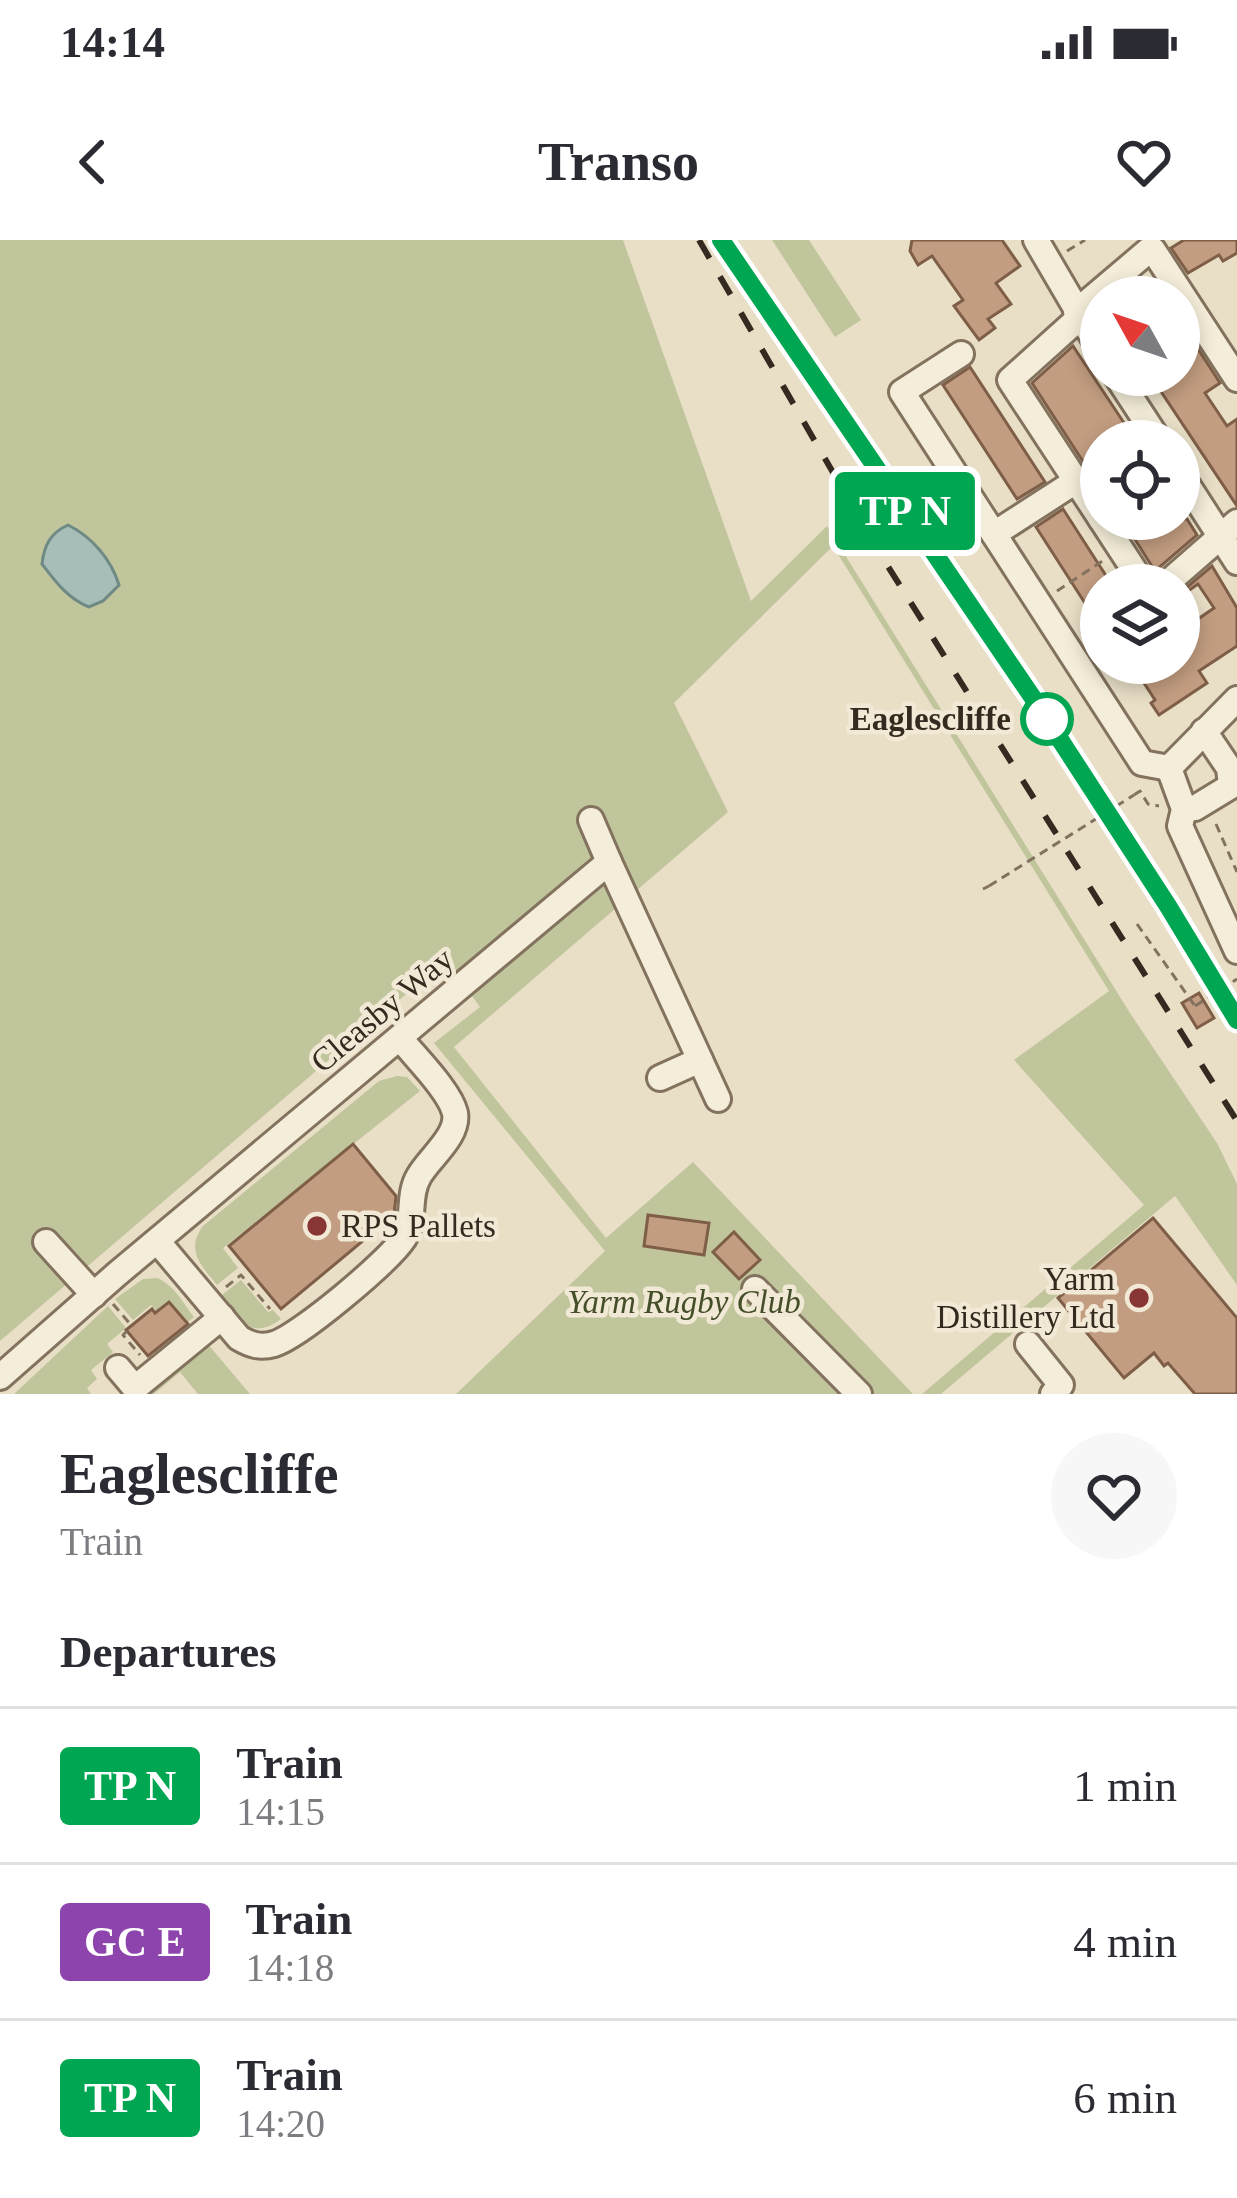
<!DOCTYPE html>
<style>
:root{--surface:#fff;--page:#f7f7f7;--text:#2b2b33;--muted:#7c7c81;--line:#e1e1e2}
body{margin:0;font-family:Georgia,serif;background:var(--page);color:var(--text);height:100vh;display:flex;flex-direction:column;font-size:45px;white-space:nowrap}
*{box-sizing:border-box;margin:0}
p{font-size:39px;color:var(--muted)}
.icon{flex:none;width:66px;height:66px;fill:none;stroke:currentColor;stroke-width:2;stroke-linecap:round;stroke-linejoin:round}
.map{position:relative;height:1154px;overflow:hidden}
.side{display:flex;flex-direction:column;background:var(--surface);flex:1}
.side>*{flex:none}
.badge{padding:0 24px;border-radius:9px;font-size:42px;line-height:78px}
.needle{width:78px;rotate:310deg}
.fabs{position:absolute;left:1080px;top:36px;display:grid;gap:24px}
.fabs a{display:grid;place-items:center;width:120px;height:120px;border-radius:50%;background:var(--surface);box-shadow:0 6px 18px #0003;font-size:60px}
.map>.badge{position:absolute;translate:-50% -50%;box-shadow:0 0 0 6px #fff}
h2{padding:0 60px;font-size:45px;line-height:108px}
.round{display:grid;place-items:center;flex:none;width:126px;height:126px;border-radius:63px;background:var(--page)}
.head{display:flex;align-items:center;justify-content:space-between;height:204px;padding:0 60px}
h1{font-size:57px;font-weight:700;line-height:90px}
ul{padding:0;list-style:none}
li{display:flex;align-items:center;gap:36px;height:156px;padding:0 60px;border-top:3px solid var(--line)}
li div{flex:1}
li b{display:block;font-size:45px}
li em{font-style:normal}
li .badge{min-width:132px;font-weight:700;text-align:center}
.status{display:flex;justify-content:space-between;align-items:center;height:84px;padding:0 60px;background:var(--surface);direction:ltr}
.status svg{height:33px;fill:currentColor}
header{display:flex;justify-content:space-between;align-items:center;height:156px;padding:0 60px;background:var(--surface);font-size:54px;font-weight:700}
.map>svg:first-child{display:block}
.green{fill:#c0c59c}
.water{fill:#a7bdb7;stroke:#6f8a84;stroke-width:3}
.building{fill:#c29d81;stroke:#7e5e47;stroke-width:3}
.lines{fill:none;stroke-linecap:round;stroke-linejoin:round}
.minor-casing{stroke:#82725e;stroke-width:30}
.path{stroke:#82725e;stroke-width:3;stroke-dasharray:9 6;stroke-linecap:butt}
.minor{stroke:#f4edd9;stroke-width:24}
.rail{stroke:#342a20;stroke-width:6;stroke-dasharray:21 21;stroke-linecap:butt}
.path-bridge{stroke:#82725e;stroke-width:3;stroke-dasharray:9 6;stroke-linecap:butt}
.line-casing{stroke:#fff;stroke-width:27}
.line{stroke:#00a651;stroke-width:18}
.stop-dot{fill:#fff;stroke:#00a651;stroke-width:6}
.poi-dot{fill:#893736;stroke:#f1e9d5;stroke-width:4.5}
.labels{text-anchor:middle;dominant-baseline:central;stroke-width:9;stroke-linejoin:round;paint-order:stroke}
.stop-label{font-size:33px;font-weight:bold;fill:#342a20;stroke:#f1e9d5;text-anchor:end}
.street-label{font-size:33px;fill:#342a20;stroke:#f1e9d5}
.poi-label{font-size:33px;fill:#342a20;stroke:#f1e9d5;text-anchor:start}
.park-label{font-size:33px;font-style:italic;fill:#444e29;stroke:#f1e9d5}
</style>
<div class="status"><b>14:14</b><svg viewBox="0 0 49 12"><path d="M0 12V9h3v3zM5 12V6h3v6zM10 12V3h3v9zM15 12V0h3v12zM26 1h20v11H26zM47 4h2v5h-2z"/></svg></div>
<header><svg class="icon" aria-label="back" viewBox="0 0 24 24"><path d="M15 5l-7 7 7 7"/></svg>Transo<svg class="icon" aria-label="heart" viewBox="0 0 24 24"><path d="M12 20l-8-8c-3-5 5-10 8-4 3-6 11-1 8 4z"/></svg></header>
<div class="map">
<svg width="1237" height="1154" viewBox="0 0 1237 1154">
<rect width="100%" height="100%" fill="#e9dfc7"/>
<!-- green -->
<g class="green">
<polygon points="0,0 623,0 751,361 827,286 1130,773 1217,903 1237,944 1237,1045 1175,956 941,1154 922,1154 1144,965 1014,820 1109,751 833,306 674,463 728,572 454,807 606,998 693,922 913,1154 456,1154 605,1011 434,803 480,767 446,720 0,1101"/>
<polygon points="772,0 809,0 861,80 835,97"/>
<path d="M397,836L407,837L420,851L223,1008L238,1028L217,1045C201,1025 185,1010 203,986L379,841Z"/>
<path d="M157,1038C176,1046 183,1064 194,1077L188,1082L169,1060L156,1070L151,1065L133,1080L115,1059L143,1039Z"/>
<path d="M241,1040L268,1072L273,1070L281,1079C252,1101 238,1080 218,1058Z"/>
<polygon points="108,1066 126,1088 107,1104 113,1112 91,1130 97,1139 87,1148 91,1154 14,1154"/>
<polygon points="206,1102 250,1154 198,1154 180,1132 154,1154 144,1154"/>
</g>
<!-- water -->
<path class="water" d="M68,285C92,297 111,319 119,345L103,361L89,367C68,359 55,341 42,324C44,306 50,293 68,285Z"/>
<!-- building -->
<g class="building">
<polygon points="912,0 1002,0 1020,26 996,43 1011,64 988,79 995,88 979,100 954,66 963,60 932,16 918,25 910,11"/>
<polygon points="1184,0 1237,0 1237,13 1223,21 1219,15 1188,33 1171,8"/>
<polygon points="1189,95 1220,143 1205,153 1227,186 1237,179 1237,266 1150,135 1179,135 1179,101"/>
<polygon points="1073,106 1136,201 1101,201 1101,249 1032,143"/>
<polygon points="970,127 1045,242 1017,259 943,145"/>
<polygon points="1063,269 1112,345 1101,345 1101,388 1036,287"/>
<polygon points="1122,279 1187,279 1197,295 1155,331"/>
<polygon points="1212,326 1237,368 1237,406 1199,431 1207,443 1159,475 1151,463 1155,460 1131,423 1179,423 1179,392 1214,368 1198,344 1181,356 1179,354"/>
<polygon points="1199,753 1214,778 1197,788 1182,763"/>
<polygon points="353,904 396,956 394,975 281,1069 229,1006"/>
<polygon points="648,975 709,983 704,1015 644,1006"/>
<polygon points="1153,978 1237,1078 1237,1154 1195,1154 1168,1123 1164,1126 1154,1113 1124,1138 1058,1058"/>
<polygon points="734,992 760,1020 739,1039 713,1012"/>
<polygon points="169,1062 188,1084 148,1116 126,1090 152,1069 155,1073"/>
</g>
<g class="lines">
<defs>
<g id="minor">
<polyline points="1036,0 1101,111"/>
<polyline points="1076,72 1149,10 1153,10 1237,139"/>
<polyline points="1079,78 1010,140 1101,279"/>
<polyline points="961,114 902,152 1142,523 1169,528"/>
<polyline points="1116,135 1159,201"/>
<polyline points="1179,232 1237,322"/>
<polyline points="1101,279 1144,345"/>
<polyline points="994,294 1076,241"/>
<polyline points="1165,345 1237,282"/>
<polyline points="1169,528 1184,569 1180,586 1237,711"/>
<polyline points="1169,528 1237,459"/>
<polyline points="1184,569 1195,568 1231,546 1229,528 1204,491"/>
<polyline points="591,580 609,622"/>
<polyline points="660,838 700,820"/>
<polyline points="46,1002 94,1055"/>
<path d="M158,1002L239,1098C251,1105 260,1108 274,1104C300,1096 389,1021 404,998C416,978 407,956 419,936C429,918 459,896 455,873C450,851 414,816 400,798"/>
<polyline points="755,1049 859,1154"/>
<polyline points="1028,1104 1061,1145 1053,1154"/>
<polyline points="118,1128 135,1148 222,1077"/>
<polyline points="0,1137 117,1034 609,622 718,859"/>
</g>
</defs>
<!-- minor casing -->
<use href="#minor" class="minor-casing"/>
<!-- path -->
<g class="path">
<polyline points="1067,11 1085,0"/>
<polyline points="1057,351 1104,320"/>
<polyline points="1134,555 1140,551 1148,564 1159,566"/>
<polyline points="1216,584 1237,632"/>
<polyline points="983,649 989,646"/>
<polyline points="1137,684 1195,766"/>
<polyline points="226,1047 241,1035 270,1069"/>
<polyline points="113,1064 131,1085"/>
<polyline points="127,1091 123,1095 140,1115"/>
</g>
<!-- minor -->
<use href="#minor" class="minor"/>
<!-- rail -->
<g class="rail">
<polyline points="699,0 877,309 1237,881"/>
<polyline points="721,0 1033,458 1168,666 1237,780"/>
</g>
<!-- path-bridge -->
<g class="path-bridge">
<polyline points="989,646 1134,555"/>
<polyline points="1195,766 1237,739"/>
</g>
</g>
<g class="lines">
<defs>
<polyline id="line" points="721,0 1033,458 1168,666 1237,780"/>
</defs>
<!-- line casing -->
<use href="#line" class="line-casing"/>
<!-- line -->
<use href="#line" class="line"/>
</g>
<!-- markers -->
<circle class="stop-dot" cx="1047" cy="479" r="24"/>
<g class="poi-dot">
<circle cx="317" cy="986" r="12"/>
<circle cx="1139" cy="1058" r="12"/>
</g>
<g class="labels">
<!-- stop labels -->
<g class="stop-label">
<text x="1011" y="479">Eaglescliffe</text>
</g>
<!-- street labels -->
<g class="street-label">
<text transform="translate(382 770) rotate(-40)">Cleasby Way</text>
</g>
<!-- poi labels -->
<g class="poi-label">
<text x="341" y="986">RPS Pallets</text>
<text x="1115" y="1039" text-anchor="end">Yarm<tspan x="1115" dy="38">Distillery Ltd</tspan></text>
</g>
<!-- park labels -->
<g class="park-label">
<text x="684" y="1062">Yarm Rugby Club</text>
</g>
</g>
</svg>
<div class="fabs">
<a><svg class="needle" viewBox="-14 -14 28 28"><path d="M0-13l5 13h-10z" fill="#e53935"/><path d="M0 13l5-13h-10z" fill="#7c7c81"/></svg></a>
<a><svg class="icon" aria-label="locate" viewBox="0 0 24 24"><circle cx="12" cy="12" r="6"/><path d="M12 2v4M12 18v4M2 12h4M18 12h4"/></svg></a>
<a><svg class="icon" aria-label="layers" viewBox="0 0 24 24"><path d="M12 4l9 5-9 5-9-5zM3 14l9 5 9-5"/></svg></a>
</div>
<b class="badge" style="left:905px;top:271px;background:#00a651;color:#fff">TP N</b>
</div>
<section class="side">
<div class="head"><div><h1>Eaglescliffe</h1><p>Train</p></div><a class="round"><svg class="icon" aria-label="heart" viewBox="0 0 24 24"><path d="M12 20l-8-8c-3-5 5-10 8-4 3-6 11-1 8 4z"/></svg></a></div>
<h2>Departures</h2>
<ul>
<li><span class="badge" style="background:#00a651;color:#fff">TP N</span><div><b>Train</b><p>14:15</p></div><em>1 min</em></li>
<li><span class="badge" style="background:#8e44ad;color:#fff">GC E</span><div><b>Train</b><p>14:18</p></div><em>4 min</em></li>
<li><span class="badge" style="background:#00a651;color:#fff">TP N</span><div><b>Train</b><p>14:20</p></div><em>6 min</em></li>
</ul>
</section>
